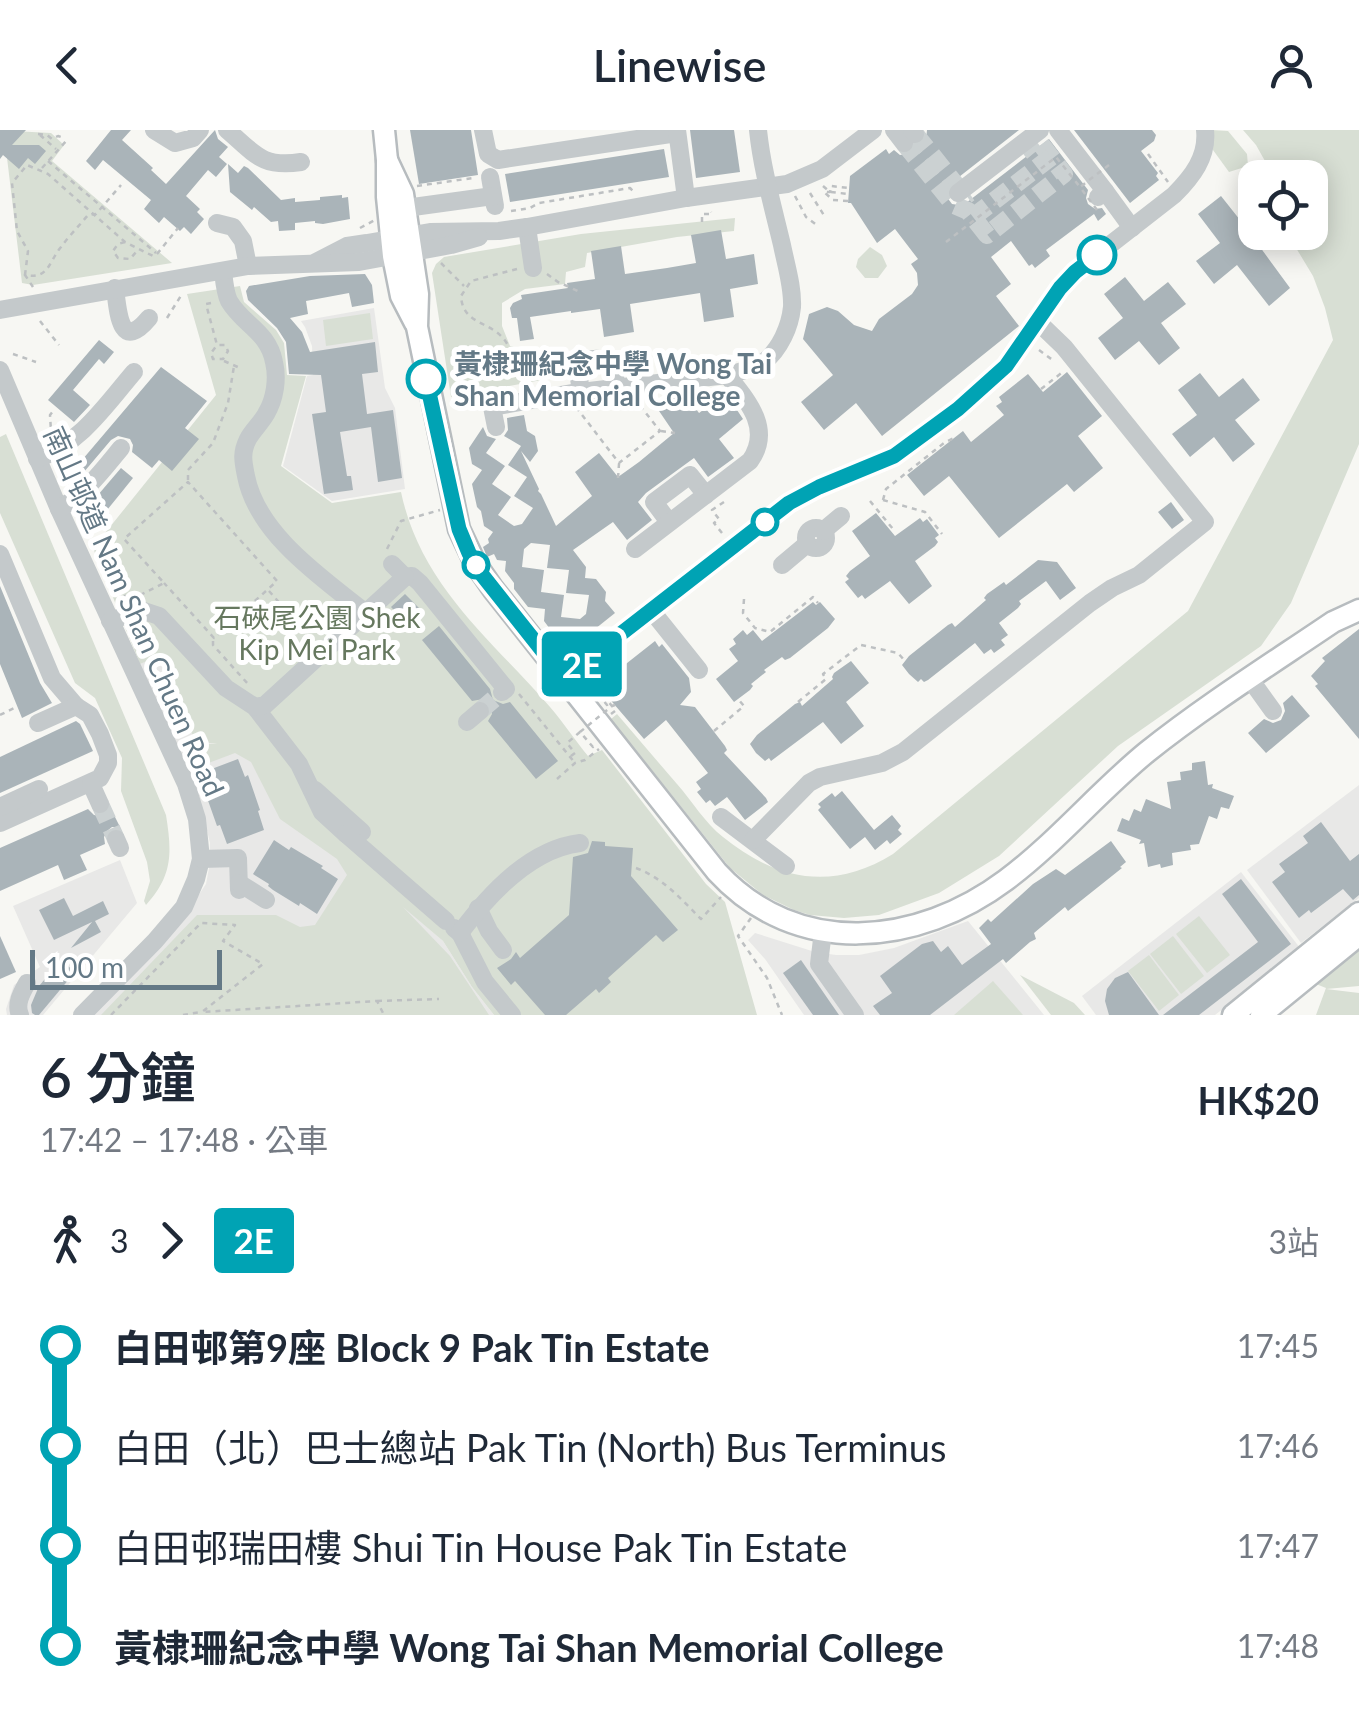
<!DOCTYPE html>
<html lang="zh-TW">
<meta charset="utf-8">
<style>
:root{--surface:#fff;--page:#f6f6f7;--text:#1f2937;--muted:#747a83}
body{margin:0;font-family:Lato,"Noto Sans TC",sans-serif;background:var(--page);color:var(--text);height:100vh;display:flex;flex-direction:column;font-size:38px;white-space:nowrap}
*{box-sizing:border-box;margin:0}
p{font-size:32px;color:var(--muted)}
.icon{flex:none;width:55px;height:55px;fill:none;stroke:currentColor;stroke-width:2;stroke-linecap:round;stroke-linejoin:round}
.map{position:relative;height:885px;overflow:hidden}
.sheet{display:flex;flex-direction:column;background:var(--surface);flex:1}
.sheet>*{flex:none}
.badge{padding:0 20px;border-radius:8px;font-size:35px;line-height:65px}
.fabs{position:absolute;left:1238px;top:30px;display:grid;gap:20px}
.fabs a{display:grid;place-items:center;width:90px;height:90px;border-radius:20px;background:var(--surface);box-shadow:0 5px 25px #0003;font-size:50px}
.scale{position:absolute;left:30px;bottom:25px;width:192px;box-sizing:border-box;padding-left:10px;border:5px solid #647986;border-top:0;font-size:28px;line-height:35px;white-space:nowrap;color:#647986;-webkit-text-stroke:8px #fff;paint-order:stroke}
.map>.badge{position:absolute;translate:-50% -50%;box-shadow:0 0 0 5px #fff}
.legs{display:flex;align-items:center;gap:15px;height:110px;padding:0 40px;font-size:32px}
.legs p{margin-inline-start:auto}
.overview{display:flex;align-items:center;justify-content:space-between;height:170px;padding:0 40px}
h1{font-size:55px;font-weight:600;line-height:75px}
ul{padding:0 40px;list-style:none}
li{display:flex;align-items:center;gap:35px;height:100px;font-size:38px}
li i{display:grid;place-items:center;width:15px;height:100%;margin:0 12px;background:currentColor}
li i::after{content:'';width:25px;height:25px;margin:-12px;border:8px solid;border-radius:50%;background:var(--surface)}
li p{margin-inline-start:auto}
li:first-child i{background:linear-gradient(#0000 50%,currentColor 0)}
li:last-child i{background:linear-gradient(currentColor 50%,#0000 0)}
header{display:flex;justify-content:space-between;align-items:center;height:130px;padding:0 40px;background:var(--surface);font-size:45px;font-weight:600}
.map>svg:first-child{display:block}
.built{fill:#e8e8e7}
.green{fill:#d8dfd4}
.building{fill:#aab4b9;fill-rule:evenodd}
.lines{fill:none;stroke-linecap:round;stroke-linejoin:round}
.minor-tunnel{stroke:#cbd1d2;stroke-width:18;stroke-dasharray:18 9;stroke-linecap:butt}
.major-casing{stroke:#b7bcbf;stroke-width:25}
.path{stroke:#bdc0c2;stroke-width:2.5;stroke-dasharray:5 5;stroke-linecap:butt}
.minor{stroke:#c4c9cb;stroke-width:18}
.major{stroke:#fff;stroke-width:20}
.path-bridge{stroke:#bdc0c2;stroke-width:2.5;stroke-dasharray:5 5;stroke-linecap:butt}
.minor-bridge{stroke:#c4c9cb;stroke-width:18}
.line-1-casing{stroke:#fff;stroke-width:22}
.line-1{stroke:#00a3b4;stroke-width:15}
.stop-1-dot{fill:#fff;stroke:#00a3b4;stroke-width:5}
.labels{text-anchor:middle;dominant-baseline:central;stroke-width:10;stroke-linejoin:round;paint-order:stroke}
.stop-label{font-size:28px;font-weight:bold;fill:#647986;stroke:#fff;text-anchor:start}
.street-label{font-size:28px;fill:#647986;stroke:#fff}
.park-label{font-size:28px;fill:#66785f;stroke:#fff}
</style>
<header><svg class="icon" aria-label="back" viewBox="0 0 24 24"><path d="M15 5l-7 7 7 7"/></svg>Linewise<svg class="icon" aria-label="person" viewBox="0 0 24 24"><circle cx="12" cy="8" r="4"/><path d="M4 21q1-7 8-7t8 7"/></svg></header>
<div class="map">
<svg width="1359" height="885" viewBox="0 0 1359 885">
<rect width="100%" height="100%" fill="#f7f7f3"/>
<!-- built -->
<g class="built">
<polygon points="374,178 385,258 395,278 405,359 332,371 283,336 307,246 313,245 312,216 305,197 301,191"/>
<polygon points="159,525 195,611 251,619 337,719 443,811 472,857 494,885 92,885 188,781 206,754 209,738 210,713 202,680 140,534"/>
<polygon points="1359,655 1359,768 1301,813 1247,740"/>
<polygon points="120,730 137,773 43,885 7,885 6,879 14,855 40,837 13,776"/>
<polygon points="1241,742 1300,818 1215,885 1096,885 1082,866"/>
<polygon points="968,791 1044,885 804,885 765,829 748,810 755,803 815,822 836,825 859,825 894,818"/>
</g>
<!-- green -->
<g class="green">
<polygon points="1211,0 1228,1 1247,24 1248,36 1229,42 1213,20"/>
<path d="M1243,0H1359V314L1291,473L1261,516L1118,616L999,726L939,763L879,785L844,788L810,785L794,780L763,765L730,738L611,589L617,584C637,607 657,631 677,654C692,671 705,693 723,707C776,750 832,762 893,724L1188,481L1333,210L1325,178L1313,146L1287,103L1310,102V48L1274,47L1256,15Z"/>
<polygon points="13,1 51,3 64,15 52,31 172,133 33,155 22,153 5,11"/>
<polygon points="735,88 734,101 677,107 587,123 585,137 566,142 565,154 525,159 502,173 502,196 510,216 532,222 563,221 563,246 451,267 432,143 436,134 444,127 581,104"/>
<polygon points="870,117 882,125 887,136 878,148 865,148 856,137 858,129"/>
<path d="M240,156L244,172L276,200L284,213L287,245L306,246L281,336L332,373L401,362C421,456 490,508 550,577C563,592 575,610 588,626L602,620L706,754L725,772L757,885H494L472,857L443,811L403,777L450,826L489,885H101L197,785H276L300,797L315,795L347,745L337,729L280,689L251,632L235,623L190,640L192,614H217L195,611L159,526L140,534L93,418L216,265L187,164Z"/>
<polygon points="370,183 373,209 326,216 323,190"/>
<path d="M6,304L166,685C172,723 173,745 146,775L144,771L150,751L147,732L121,661L122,628L95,568L75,553L0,383V307Z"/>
<polygon points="1199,786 1230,825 1207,843 1176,804"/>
<polygon points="1173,806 1204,846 1181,864 1150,824"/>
<polygon points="1359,819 1359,856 1326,859 1359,863 1359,885 1316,885 1326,858 1316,854"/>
<polygon points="1149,825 1179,865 1159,881 1128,841"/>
<polygon points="1020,845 1074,873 1085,885 1051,885"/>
<polygon points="993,851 1023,885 954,885"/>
</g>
<!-- building -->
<g class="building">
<polygon points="0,0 26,0 12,15 39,15 46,21 35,34 28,28 19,39 3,25 0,29"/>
<polygon points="111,0 131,0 122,10 153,38 151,40 166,54 215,0 218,9 228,17 219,27 227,34 216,47 208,40 186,66 200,79 197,82 204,89 191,104 184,97 180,101 164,87 159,93 144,79 151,70 103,30 95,40 86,31"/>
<polygon points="410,0 471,0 478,45 419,54"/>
<polygon points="690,0 734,0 740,42 696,48"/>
<polygon points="927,0 1019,0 950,54 946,66 952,74 959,75 966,73 1049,9 1088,60 1086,68 1088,74 1095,79 1102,78 1106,84 1098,91 1094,84 1046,120 1050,126 1035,138 1032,134 1029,136 1011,111 991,127 1011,154 996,166 1019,196 882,306 856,273 824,300 801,272 833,245 803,209 809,184 827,177 838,181 854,195 872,201 879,189 912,164 918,155 917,143 911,134 918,129 895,99 877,113 851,73 848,73 850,46 886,19 889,24 894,20 900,25 911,23 916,16 926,10"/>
<polygon points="1074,0 1152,0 1156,5 1154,11 1141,21 1158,43 1156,46 1159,50 1130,73"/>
<polygon points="664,19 669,47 510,72 505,44"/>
<polygon points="228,34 238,43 244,36 248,38 281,70 295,68 295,72 320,70 320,67 342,65 342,68 348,67 350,89 323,94 315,93 315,91 295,93 295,100 279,101 278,91 271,92 254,77 252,80 230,62"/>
<polygon points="1221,66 1244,95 1255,86 1255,102 1278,102 1260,117 1290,158 1269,176 1237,135 1214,154 1196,131 1220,113 1198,84"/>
<polygon points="721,100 726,129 754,124 758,154 730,159 734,187 704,192 700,163 630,174 634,202 604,207 600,179 571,183 571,181 530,187 534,209 520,211 517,188 512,188 510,178 513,173 522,169 521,165 568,158 567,153 595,149 591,121 621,116 625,144 667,138 696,133 691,105"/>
<polygon points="365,144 372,155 374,173 352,177 349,163 306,171 308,184 290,188 302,202 310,222 375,212 378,242 362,244 367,284 393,280 402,348 378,352 371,297 340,302 347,346 351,346 353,360 324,364 312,284 326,282 321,245 289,244 286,212 277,198 248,170 246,161 249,156 310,146"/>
<polygon points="1125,147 1144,171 1168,152 1186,174 1161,193 1180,218 1159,235 1139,211 1115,230 1098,208 1123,188 1104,164"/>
<polygon points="99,210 114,222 104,234 99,229 73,260 90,275 74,292 48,270"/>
<polygon points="161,237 207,271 185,298 199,309 172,341 159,330 152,338 132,322 133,315 130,309 118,306 111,310 78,349 71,343"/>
<polygon points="1067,242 1102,286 1078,306 1103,338 1074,362 1067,354 999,408 949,346 924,366 907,345 963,301 971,312 1004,285 996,276 1002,272 999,267 1028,244 1043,262"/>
<polygon points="1200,243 1219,267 1243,248 1260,270 1235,290 1255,314 1233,332 1214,307 1190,327 1172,304 1197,285 1178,260"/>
<path d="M684,263L699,283L720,268L725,266L728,269L729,268L743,289L719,309L734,328L708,347L694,328L646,363L638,372L652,390L627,410L613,392L573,420L586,437L585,448L596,449L606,462L605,471L615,483L585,507L553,503L544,491L545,479L528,477L514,459V453L505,441L506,431L497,430L494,424L487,427L483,417L489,413L488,409L493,402L484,396L481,381L477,377L472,354L482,340L472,334L469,318L483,297L487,306L496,309L486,323L505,336L492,354L511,367L498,385L514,396L522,394L533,378L514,366L527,347L508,335L521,316L504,306L508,300L507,288L524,285L527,301L535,306L538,321L530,332L521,321L539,359L538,361L541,364L556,396L592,366L575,342L599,323L618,347L639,332L674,303L657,278L676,264ZM531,413L550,415L547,438L569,440L566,463L589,465L586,484L580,489L561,487L564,465L541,462L544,440L522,437L524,419Z"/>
<polygon points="121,338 133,348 99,390 86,379"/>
<polygon points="1171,372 1184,390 1172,399 1158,382"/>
<polygon points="876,383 895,406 920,388 923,392 927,389 939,405 935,408 938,412 935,416 915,431 932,456 909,474 890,451 865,469 862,465 858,468 845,452 849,449 846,446 850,441 870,426 852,401"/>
<polygon points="1038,430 1057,432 1076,458 1060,470 1046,451 1019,471 1021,474 1018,478 999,493 1008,505 1001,510 1005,515 994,523 991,519 984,524 975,513 928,550 924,552 921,549 918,552 909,544 902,535 909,526 948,495 952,493 955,497 986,470 984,468 987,464 1004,452 1006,455"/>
<polygon points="0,456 40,553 52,573 22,588 0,534"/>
<polygon points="405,464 424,483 409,496 391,477"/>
<polygon points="813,472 816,475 820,472 835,489 828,498 790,528 785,530 782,527 764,540 766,542 751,554 753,556 750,560 734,572 716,549 738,531 729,519 736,514 733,509 743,500 747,505 753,500 762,511"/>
<polygon points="439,496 490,559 493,570 503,574 510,572 558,631 536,649 488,591 492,584 490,574 483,569 472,571 422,510"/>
<polygon points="1359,499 1359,609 1315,556 1318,554 1311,546 1325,531 1322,528"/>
<polygon points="655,511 659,517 662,514 689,548 691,562 680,575 695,577 725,616 727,620 724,623 766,668 768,672 745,690 727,667 715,676 710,670 706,673 697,662 701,659 696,652 708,643 666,590 644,609 601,559 603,552"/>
<polygon points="851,531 869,553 846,572 864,596 841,614 823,592 771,631 769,628 765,631 756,623 750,614 757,605 795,574 800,572 802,576 833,549 832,547 834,543"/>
<polygon points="1292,565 1310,586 1266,623 1248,603 1264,589 1273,593 1281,590 1285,581 1283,573"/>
<polygon points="76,591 80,594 93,621 0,663 0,627"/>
<polygon points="238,629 245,647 248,645 260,680 258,681 264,700 227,714 220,695 217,696 205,662 208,661 201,643"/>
<polygon points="1205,631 1208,655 1213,654 1212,658 1234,666 1229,679 1221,677 1217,689 1209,686 1199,714 1190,715 1191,720 1172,723 1173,735 1161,738 1160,734 1148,737 1144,713 1139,714 1141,710 1117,701 1122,688 1129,691 1134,679 1141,682 1146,669 1171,679 1167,652 1181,650 1180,642 1192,640 1192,633"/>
<polygon points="842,661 874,700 892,685 901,696 898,700 902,704 890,714 887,710 875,720 865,707 850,719 818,680 821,677 818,674 832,663 835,667"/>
<polygon points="88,679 94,685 100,686 106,685 111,679 120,697 112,697 107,701 104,707 105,714 80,725 87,740 64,750 58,735 0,761 0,718"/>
<polygon points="1321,692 1350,731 1359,724 1359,765 1353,770 1343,759 1311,783 1309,780 1299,788 1272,752 1285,742 1279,734 1308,713 1303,706"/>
<polygon points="274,710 289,720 291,717 323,736 321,738 338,749 317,784 300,773 299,776 273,760 268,756 269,754 253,744"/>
<polygon points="592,711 605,712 605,716 633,718 631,746 678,800 663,812 656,805 608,848 611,852 599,863 596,859 566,885 545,885 515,851 511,855 497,838 511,829 516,822 520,828 569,785 573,727 588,723"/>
<polygon points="1111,711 1126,732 1120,737 1122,738 1068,781 1065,777 1034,803 1036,809 1030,812 1006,833 1003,829 930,885 880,885 873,876 892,863 880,846 922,814 933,811 941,822 948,816 962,835 991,814 979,798 988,789 991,792 1033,754 1056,739 1065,745"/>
<polygon points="1241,749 1291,814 1199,885 1163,885 1258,812 1222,764"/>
<polygon points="64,768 73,786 103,771 109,784 95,791 101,802 71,818 92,792 54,810 39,780"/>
<polygon points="0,806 16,842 0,849"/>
<polygon points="61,830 75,842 39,885 35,885 32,883 31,875 39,856"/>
<polygon points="801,830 839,885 813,885 783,843"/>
<polygon points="1128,842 1159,885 1109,885 1105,871 1107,859 1115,848"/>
</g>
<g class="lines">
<!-- minor-tunnel -->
<g class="minor-tunnel">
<polyline points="915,4 965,66 969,63"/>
<polyline points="904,13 954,75 968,81 987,105 1064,44 1037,9 1021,22"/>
<polyline points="973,87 1051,27"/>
<polyline points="480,581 502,562"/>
<polyline points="100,674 116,709"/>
</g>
<defs>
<g id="major">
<polyline points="384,0 387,30 387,67 393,126 401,166 415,193"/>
<path d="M387,30L403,64L418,164L417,197L459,399L475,433L493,459L717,742C797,829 918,816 1006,750C1057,712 1098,662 1147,622C1206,575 1271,534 1333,492L1359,480"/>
<polyline points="1233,885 1359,783"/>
<polyline points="1261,885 1359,805"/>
</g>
</defs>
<!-- major casing -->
<use href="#major" class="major-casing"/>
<!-- path -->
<g class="path">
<polyline points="38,4 47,5 52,9 58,6 64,8"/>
<polyline points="40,5 56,19"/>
<polyline points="1148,24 1168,52"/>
<polyline points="48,31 156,123"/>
<polyline points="42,38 67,10"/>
<polyline points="417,56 473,48"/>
<polyline points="823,56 830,62 849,64"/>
<polyline points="810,63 825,87"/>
<polyline points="795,66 806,87 818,96"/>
<polyline points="848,71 833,70 824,62 830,62 831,56 849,58"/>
<polyline points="511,81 530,78 539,73 630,58 634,62"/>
<polyline points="702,92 702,84 712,84 711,82"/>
<polyline points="360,98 375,90"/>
<polyline points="125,112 118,114 113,121 118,128 130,129 137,121"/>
<polyline points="157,124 178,98"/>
<polyline points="441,133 464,156"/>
<path d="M517,139L471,151L461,166C463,201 502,187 512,226L523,231L566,237"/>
<polyline points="547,144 558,152 580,162"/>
<polyline points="25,145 28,121 17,101 12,53 27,35 48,44 125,112 153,126 157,124"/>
<path d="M33,157L25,145C49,150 49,131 61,117C69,106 79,96 88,85L96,84L121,55"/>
<polyline points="211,173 206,174 217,215 225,215 228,221 223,229 213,229 211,223 217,215"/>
<polyline points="40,191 59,215"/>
<polyline points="1039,220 1054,231"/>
<polyline points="13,224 36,232"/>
<polyline points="224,231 240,238"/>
<polyline points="1041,259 1064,241"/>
<polyline points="576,277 619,333 660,301 638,273"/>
<polyline points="661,301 675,303"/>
<polyline points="46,304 51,301 50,285 54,280"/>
<polyline points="618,348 619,334"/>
<polyline points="188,350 188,340 213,313 228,273 234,236"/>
<polyline points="883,370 886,359 944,313 954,308"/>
<polyline points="883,370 925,382 942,404"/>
<polyline points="870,371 893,399"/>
<polyline points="722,403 714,393 719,389 712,380 727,370"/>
<polyline points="387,419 401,391 440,380"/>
<polyline points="269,461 313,511"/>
<polyline points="116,462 120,461 128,469"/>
<polyline points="140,465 164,453 124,409 188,352 277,451 214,508 164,453"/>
<polyline points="744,469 743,483 755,498 770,502 813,467 818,473"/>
<polyline points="213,511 213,515 248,554"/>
<polyline points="519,564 575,633"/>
<polyline points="798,572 826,549 823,544 861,515 898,523 905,531"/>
<polyline points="611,584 615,581 612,576 615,575"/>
<polyline points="0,585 16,577"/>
<polyline points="714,601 744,576 738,569"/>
<polyline points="571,626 575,623 567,613 580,602 593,617 594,615"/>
<polyline points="557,649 575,633 585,630 599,619"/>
<path d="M636,738C663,748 681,769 701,789L721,767"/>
<polyline points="751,788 738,806 767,848 782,885"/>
<polyline points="377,871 439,869"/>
<polyline points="111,885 201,793 235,795 223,811 263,834 202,882 377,871 384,885"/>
<polyline points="183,885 201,882"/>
</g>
<!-- minor -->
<g class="minor">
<polyline points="154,0 175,13 193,8 200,0"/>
<path d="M227,0C255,24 262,38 301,32"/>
<polyline points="483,0 488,24 498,30 677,3"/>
<polyline points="677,0 686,68"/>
<polyline points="894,0 904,13"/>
<polyline points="912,0 915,4"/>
<polyline points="1058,0 1105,61"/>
<polyline points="490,47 495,76"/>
<polyline points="958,63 1040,0"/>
<polyline points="1098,67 1105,61 1132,98"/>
<polyline points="413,77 493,66"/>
<polyline points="217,93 233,97 243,111 248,136"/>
<polyline points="527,97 533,138"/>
<polyline points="316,132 347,116 367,113 430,102 499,101 527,97 686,68 787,54 822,39 873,0"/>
<path d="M223,141C224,150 225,163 229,171C243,195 268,201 274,232C278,249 275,269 266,284C261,293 253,300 248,309C241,323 243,331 246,346C257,404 322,448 366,483"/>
<path d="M115,158C118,182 120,223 149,188"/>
<polyline points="0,180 248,136 359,132 451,115 479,107"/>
<polyline points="0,240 59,379 186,654 197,689 201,729 196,749 184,777 155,811 82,885"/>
<path d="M581,261C580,253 577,245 581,237C589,224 609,227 614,241C615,242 616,255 616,257"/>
<path d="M496,297L492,277L572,263L727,245C739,242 753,239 764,232C780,219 790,197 792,177C793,157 786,135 782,115C773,77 762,39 758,0"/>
<path d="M37,329C81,313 105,276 134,242"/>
<path d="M59,379C85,364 102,341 121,318"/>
<polyline points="669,392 654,372 690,345 706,365"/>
<circle cx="816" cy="408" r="10"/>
<polyline points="823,401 841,386"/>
<path d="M635,419L750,331C773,299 747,270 727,245"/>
<polyline points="0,424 52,548 76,576 90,585 100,604 108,625 108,633 100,648 0,693"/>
<polyline points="782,435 807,414"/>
<polyline points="405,447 412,446 420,453 506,559 502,562"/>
<polyline points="651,480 699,540"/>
<polyline points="110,491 141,480 159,486 226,558 255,577 299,634 322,682 346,704"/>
<path d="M564,548L789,373L819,357L894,326L958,279L1006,237L1060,158L1075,142L1174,65C1192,47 1208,27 1205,0"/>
<polyline points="1250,549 1273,581"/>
<polyline points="255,577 265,575 405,447 392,434"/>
<polyline points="467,592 480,581"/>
<polyline points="38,593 76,576"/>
<polyline points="91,654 100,674"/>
<polyline points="315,660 362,702"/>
<polyline points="0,677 39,659"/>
<polyline points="721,687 786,736"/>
<polyline points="116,709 120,718"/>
<polyline points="753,710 809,653 820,647 882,633 903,622 1090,473 1112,458 1139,445 1205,392 1064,217 1038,192"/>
<polyline points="201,729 238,728 239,760"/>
<polyline points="239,753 266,770"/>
<polyline points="478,778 489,801 503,820"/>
<polyline points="454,798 460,803 485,852 512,885"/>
<polyline points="823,801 819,834 855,885"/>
<path d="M460,803C489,764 530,719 580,713"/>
<path d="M20,885C15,874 22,862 27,853"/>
</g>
<!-- major -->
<use href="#major" class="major"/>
<!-- path-bridge -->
<g class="path-bridge">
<polyline points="1097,80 1080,57 1109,35"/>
<polyline points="946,112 1056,27 1080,57"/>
<polyline points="167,188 182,164"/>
<polyline points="580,602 612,576 601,563 599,565 607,575 609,574 601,565"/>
</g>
<!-- minor-bridge -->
<polyline class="minor-bridge" points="346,704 446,791"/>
</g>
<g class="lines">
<defs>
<polyline id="line-1" points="426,249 459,399 469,423 483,446 564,548 789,373 819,357 894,326 958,279 1006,236 1060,158 1075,142 1097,125"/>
</defs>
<!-- line-1 casing -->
<use href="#line-1" class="line-1-casing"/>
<!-- line-1 -->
<use href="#line-1" class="line-1"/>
</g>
<!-- markers -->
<g class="stop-1-dot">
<circle cx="1097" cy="125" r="18"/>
<circle cx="426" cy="249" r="18"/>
<circle cx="765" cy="392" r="12"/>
<circle cx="476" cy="435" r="12"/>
</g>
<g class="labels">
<!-- stop labels -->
<g class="stop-label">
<text x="454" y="233">黃棣珊紀念中學 Wong Tai<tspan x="454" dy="32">Shan Memorial College</tspan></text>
</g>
<!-- street labels -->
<g class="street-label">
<text transform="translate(135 481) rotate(66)">南山邨道 Nam Shan Chuen Road</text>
</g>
<!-- park labels -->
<g class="park-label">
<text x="317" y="487">石硤尾公園 Shek<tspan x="317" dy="32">Kip Mei Park</tspan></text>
</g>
</g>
</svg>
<div class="fabs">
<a><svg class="icon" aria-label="locate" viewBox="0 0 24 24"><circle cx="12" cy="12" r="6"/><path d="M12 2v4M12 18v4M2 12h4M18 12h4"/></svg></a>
</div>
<div class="scale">100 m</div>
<b class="badge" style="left:582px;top:534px;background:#00a3b4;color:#fff">2E</b>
</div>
<section class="sheet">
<div class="overview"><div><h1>6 分鐘</h1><p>17:42 – 17:48 · 公車</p></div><b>HK$20</b></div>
<div class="legs"><svg class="icon" aria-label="walk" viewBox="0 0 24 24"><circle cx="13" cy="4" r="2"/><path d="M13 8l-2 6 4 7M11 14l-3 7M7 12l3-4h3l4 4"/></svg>3<svg class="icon" aria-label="forward" viewBox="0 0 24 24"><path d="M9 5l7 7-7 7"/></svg><b class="badge" style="background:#00a3b4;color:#fff">2E</b><p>3站</p></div>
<ul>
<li><i style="color:#00a3b4"></i><b>白田邨第9座 Block 9 Pak Tin Estate</b><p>17:45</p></li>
<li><i style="color:#00a3b4"></i><span>白田（北）巴士總站 Pak Tin (North) Bus Terminus</span><p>17:46</p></li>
<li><i style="color:#00a3b4"></i><span>白田邨瑞田樓 Shui Tin House Pak Tin Estate</span><p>17:47</p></li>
<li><i style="color:#00a3b4"></i><b>黃棣珊紀念中學 Wong Tai Shan Memorial College</b><p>17:48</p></li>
</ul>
</section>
